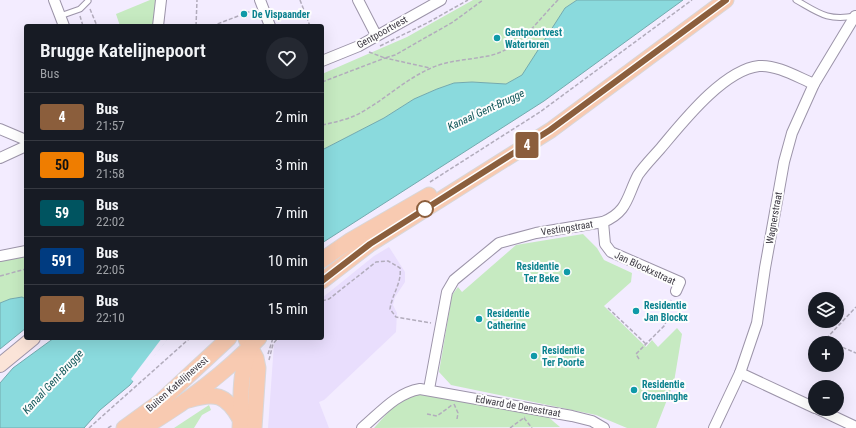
<!DOCTYPE html>
<meta charset="utf-8">
<style>
:root{--surface:#171b24;--page:#242831;--text:#f1f3f6;--muted:#9ea1a6;--line:#363941}
body{margin:0;font-family:"Roboto Condensed",sans-serif;background:var(--page);color:var(--text);height:100vh;display:flex;flex-direction:column;font-size:15px;white-space:nowrap}
*{box-sizing:border-box;margin:0}
p{font-size:13px;color:var(--muted)}
.icon{flex:none;width:22px;height:22px;fill:none;stroke:currentColor;stroke-width:2;stroke-linecap:round;stroke-linejoin:round}
.map{position:relative;flex:1;overflow:hidden}
.sheet{position:absolute;left:24px;top:24px;width:300px;height:316px;display:flex;flex-direction:column;background:var(--surface);border-radius:4px;box-shadow:0 4px 16px #0002}
.sheet>*{flex:none}
.badge{padding:0 8px;border-radius:3px;font-size:14px;line-height:26px}
.tools{position:absolute;left:808px;top:292px;display:grid;gap:8px}
.tools a{display:grid;place-items:center;width:36px;height:36px;border-radius:50%;background:var(--surface);box-shadow:0 4px 16px #0002;font-size:20px}
.map>.badge{position:absolute;translate:-50% -50%;box-shadow:0 0 0 2px #fff}
.round{display:grid;place-items:center;flex:none;width:42px;height:42px;border-radius:21px;background:var(--page)}
.headline{display:flex;align-items:center;justify-content:space-between;height:68px;padding:0 16px}
h1{font-size:19px;font-weight:600;line-height:30px}
ul{padding:0;list-style:none}
li{display:flex;align-items:center;gap:12px;height:48px;padding:0 16px;border-top:1px solid var(--line)}
li div{flex:1}
li b{display:block;font-size:15px}
li em{font-style:normal}
li .badge{min-width:44px;font-weight:700;text-align:center}
.map>svg:first-child{display:block}
.built{fill:#e9defd}
.green{fill:#c6eac1}
.water{fill:#8adadd;stroke:#73aaae}
.pier{fill:#f3ecff}
.lines{fill:none;stroke-linecap:round;stroke-linejoin:round}
.lane-casing{stroke:#9c94a9;stroke-width:7}
.street-casing{stroke:#9c94a9;stroke-width:12}
.secondary-casing{stroke:#9c94a9;stroke-width:16}
.primary-casing{stroke:#d8d7d9;stroke-width:17}
.path{stroke:#b2acbc;stroke-width:1.5;stroke-dasharray:4 2;stroke-linecap:butt}
.lane{stroke:#fff;stroke-width:5}
.street{stroke:#fff;stroke-width:10}
.secondary{stroke:#fbe4d8;stroke-width:14}
.primary{stroke:#f8cab1;stroke-width:15}
.line-casing{stroke:#fff;stroke-width:9}
.line{stroke:#8b5e3c;stroke-width:6}
.culture-dot{fill:#0f9aa8;stroke:#fdfdfd;stroke-width:1.5}
.stop-dot{fill:#fff;stroke:#8b5e3c;stroke-width:2}
.labels{text-anchor:middle;dominant-baseline:central;stroke-width:4;stroke-linejoin:round;paint-order:stroke}
.culture-label{font-size:10px;font-weight:bold;fill:#0d838f;stroke:#fdfdfd;text-anchor:start}
.street-label{font-size:10px;fill:#3c3942;stroke:#fdfdfd}
.water-label{font-size:11px;font-style:italic;fill:#105759;stroke:#fdfdfd}
</style>
<div class="map">
<svg width="856" height="428" viewBox="0 0 856 428">
<rect width="100%" height="100%" fill="#f3ecff"/>
<!-- built -->
<polygon class="built" points="389,247 405,272 405,282 395,297 393,305 397,313 396,332 324,400 319,402 329,428 268,428 274,344 280,338 322,338 322,298 374,256"/>
<!-- green -->
<g class="green">
<polygon points="150,0 155,0 154,26 120,26 116,14"/>
<polygon points="473,0 577,0 565,8 523,75 506,84 471,82 454,83 437,89 414,99 384,118 322,150 322,74 407,37"/>
<polygon points="583,234 597,248 604,260 632,273 631,282 604,306 646,347 652,340 658,347 677,328 682,334 674,382 656,428 627,428 596,415 451,385 439,372 452,295 458,287 462,292 516,245"/>
<path d="M26,254V299C18,295 8,300 0,303V258Z"/>
<polygon points="410,394 432,396 547,416 560,427 374,428 392,408"/>
<polygon points="209,405 211,410 202,415 194,428 174,428"/>
</g>
<!-- water -->
<g class="water">
<polygon points="577,0 683,0 544,101 322,243 322,150 384,118 414,99 437,89 454,83 472,82 506,84 522,75 565,8"/>
<polygon points="22,297 26,299 26,328 0,349 0,303 10,299"/>
<polygon points="54,338 168,338 130,385 100,410 84,428 0,428 0,383 13,368"/>
</g>
<!-- pier -->
<polygon class="pier" points="162,338 169,338 134,382 131,379"/>
<g class="lines">
<defs>
<g id="lane">
<path d="M796,0C819,13 827,21 855,16"/>
<polyline points="60,16 80,9 88,1"/>
</g>
<g id="street">
<polyline points="54,0 64,26"/>
<polyline points="260,0 270,26"/>
<polyline points="358,0 376,35"/>
<polyline points="158,26 161,0"/>
<polyline points="322,61 359,46 441,0"/>
<polyline points="0,129 26,140"/>
<polyline points="0,158 26,146"/>
<polyline points="603,222 605,244 611,252 680,282 676,291"/>
<polyline points="0,256 26,251"/>
<polyline points="740,373 815,408"/>
<path d="M429,389L447,292L454,280L499,243L536,233L603,222C628,212 627,196 638,175C644,166 653,157 660,149C682,123 723,70 759,66C778,65 797,77 814,84"/>
<polyline points="818,409 856,427"/>
<path d="M362,428C380,413 396,393 420,389L572,416L592,421L604,428"/>
<polyline points="714,428 740,373 757,323 765,268 784,162 792,133 814,84 855,16"/>
</g>
<polyline id="secondary" points="0,365 33,338"/>
<g id="primary">
<polyline points="322,260 351,240 429,195"/>
<polyline points="322,281 370,244 551,130 726,0"/>
<polyline points="246,339 256,358 258,368 254,428"/>
<path d="M189,400C215,392 226,394 240,419"/>
<polyline points="124,428 161,401 229,338"/>
<path d="M143,428C184,404 226,372 259,338"/>
<path d="M240,428C242,398 238,377 250,348"/>
</g>
</defs>
<!-- lane casing -->
<use href="#lane" class="lane-casing"/>
<!-- street casing -->
<use href="#street" class="street-casing"/>
<!-- secondary casing -->
<use href="#secondary" class="secondary-casing"/>
<!-- primary casing -->
<use href="#primary" class="primary-casing"/>
<!-- path -->
<g class="path">
<polyline points="300,0 310,26"/>
<polyline points="90,9 97,26"/>
<polyline points="80,16 83,26"/>
<polyline points="196,26 197,0"/>
<polyline points="212,26 254,10"/>
<polyline points="380,46 427,23 468,0"/>
<polyline points="369,52 385,58 395,55 453,22 483,0"/>
<polyline points="322,82 385,58 430,68"/>
<path d="M322,125C336,122 350,119 362,112C385,99 405,80 429,69C447,60 469,60 488,56C519,50 537,21 558,0"/>
<polyline points="430,182 540,112 692,0"/>
<polyline points="0,276 26,269"/>
<path d="M322,301L329,299L376,262L388,261L400,268C402,283 392,294 390,309L396,317L431,323"/>
<polyline points="608,308 646,344"/>
<polyline points="825,340 833,343"/>
<polyline points="822,343 856,307"/>
<polyline points="837,345 856,353"/>
<polyline points="268,354 273,338"/>
<polyline points="639,359 636,354 665,325 671,300"/>
<polyline points="269,360 273,344 278,338"/>
<polyline points="454,404 458,413 457,419"/>
<polyline points="427,414 437,416 452,405"/>
<polyline points="524,418 532,428"/>
<polyline points="89,428 190,338"/>
<polyline points="108,428 113,425"/>
<polyline points="510,428 525,417"/>
</g>
<!-- lane -->
<use href="#lane" class="lane"/>
<!-- street -->
<use href="#street" class="street"/>
<!-- secondary -->
<use href="#secondary" class="secondary"/>
<!-- primary -->
<use href="#primary" class="primary"/>
</g>
<g class="lines">
<defs>
<polyline id="line" points="322,281 370,244 550,130 726,0"/>
</defs>
<!-- line casing -->
<use href="#line" class="line-casing"/>
<!-- line -->
<use href="#line" class="line"/>
</g>
<!-- markers -->
<g class="culture-dot">
<circle cx="244" cy="14" r="4"/>
<circle cx="497" cy="38" r="4"/>
<circle cx="567" cy="272" r="4"/>
<circle cx="636" cy="311" r="4"/>
<circle cx="479" cy="319" r="4"/>
<circle cx="534" cy="356" r="4"/>
<circle cx="634" cy="390" r="4"/>
</g>
<circle class="stop-dot" cx="425" cy="209" r="8"/>
<g class="labels">
<!-- culture labels -->
<g class="culture-label">
<text x="252" y="14">De Vispaander</text>
<text x="505" y="32">Gentpoortvest<tspan x="505" dy="12">Watertoren</tspan></text>
<text x="559" y="266" text-anchor="end">Residentie<tspan x="559" dy="12">Ter Beke</tspan></text>
<text x="644" y="305">Residentie<tspan x="644" dy="12">Jan Blockx</tspan></text>
<text x="487" y="313">Residentie<tspan x="487" dy="12">Catherine</tspan></text>
<text x="542" y="350">Residentie<tspan x="542" dy="12">Ter Poorte</tspan></text>
<text x="642" y="384">Residentie<tspan x="642" dy="12">Groeninghe</tspan></text>
</g>
<!-- street labels -->
<g class="street-label">
<text transform="translate(382 32) rotate(-29)">Gentpoortvest</text>
<text transform="translate(774 218) rotate(-80)">Wagnerstraat</text>
<text transform="translate(567 228) rotate(-9)">Vestingstraat</text>
<text transform="translate(645 268) rotate(25)">Jan Blockxstraat</text>
<text transform="translate(177 384) rotate(-41)">Buiten Katelijnevest</text>
<text transform="translate(518 406) rotate(10)">Edward de Denestraat</text>
</g>
<!-- water labels -->
<g class="water-label">
<text transform="translate(486 110) rotate(-25)">Kanaal Gent-Brugge</text>
<text transform="translate(53 382) rotate(-47)">Kanaal Gent-Brugge</text>
</g>
</g>
</svg>
<div class="tools">
<a><svg class="icon" aria-label="layers" viewBox="0 0 24 24"><path d="M12 4l9 5-9 5-9-5zM3 14l9 5 9-5"/></svg></a>
<a>+</a>
<a>−</a>
</div>
<b class="badge" style="left:527px;top:145px;background:#8b5e3c;color:#fff">4</b>
<section class="sheet">
<div class="headline"><div><h1>Brugge Katelijnepoort</h1><p>Bus</p></div><a class="round"><svg class="icon" aria-label="heart" viewBox="0 0 24 24"><path d="M12 20l-8-8c-3-5 5-10 8-4 3-6 11-1 8 4z"/></svg></a></div>
<ul>
<li><span class="badge" style="background:#8b5e3c;color:#fff">4</span><div><b>Bus</b><p>21:57</p></div><em>2 min</em></li>
<li><span class="badge" style="background:#ef7d00;color:#111">50</span><div><b>Bus</b><p>21:58</p></div><em>3 min</em></li>
<li><span class="badge" style="background:#005460;color:#fff">59</span><div><b>Bus</b><p>22:02</p></div><em>7 min</em></li>
<li><span class="badge" style="background:#003b80;color:#fff">591</span><div><b>Bus</b><p>22:05</p></div><em>10 min</em></li>
<li><span class="badge" style="background:#8b5e3c;color:#fff">4</span><div><b>Bus</b><p>22:10</p></div><em>15 min</em></li>
</ul>
</section>
</div>
